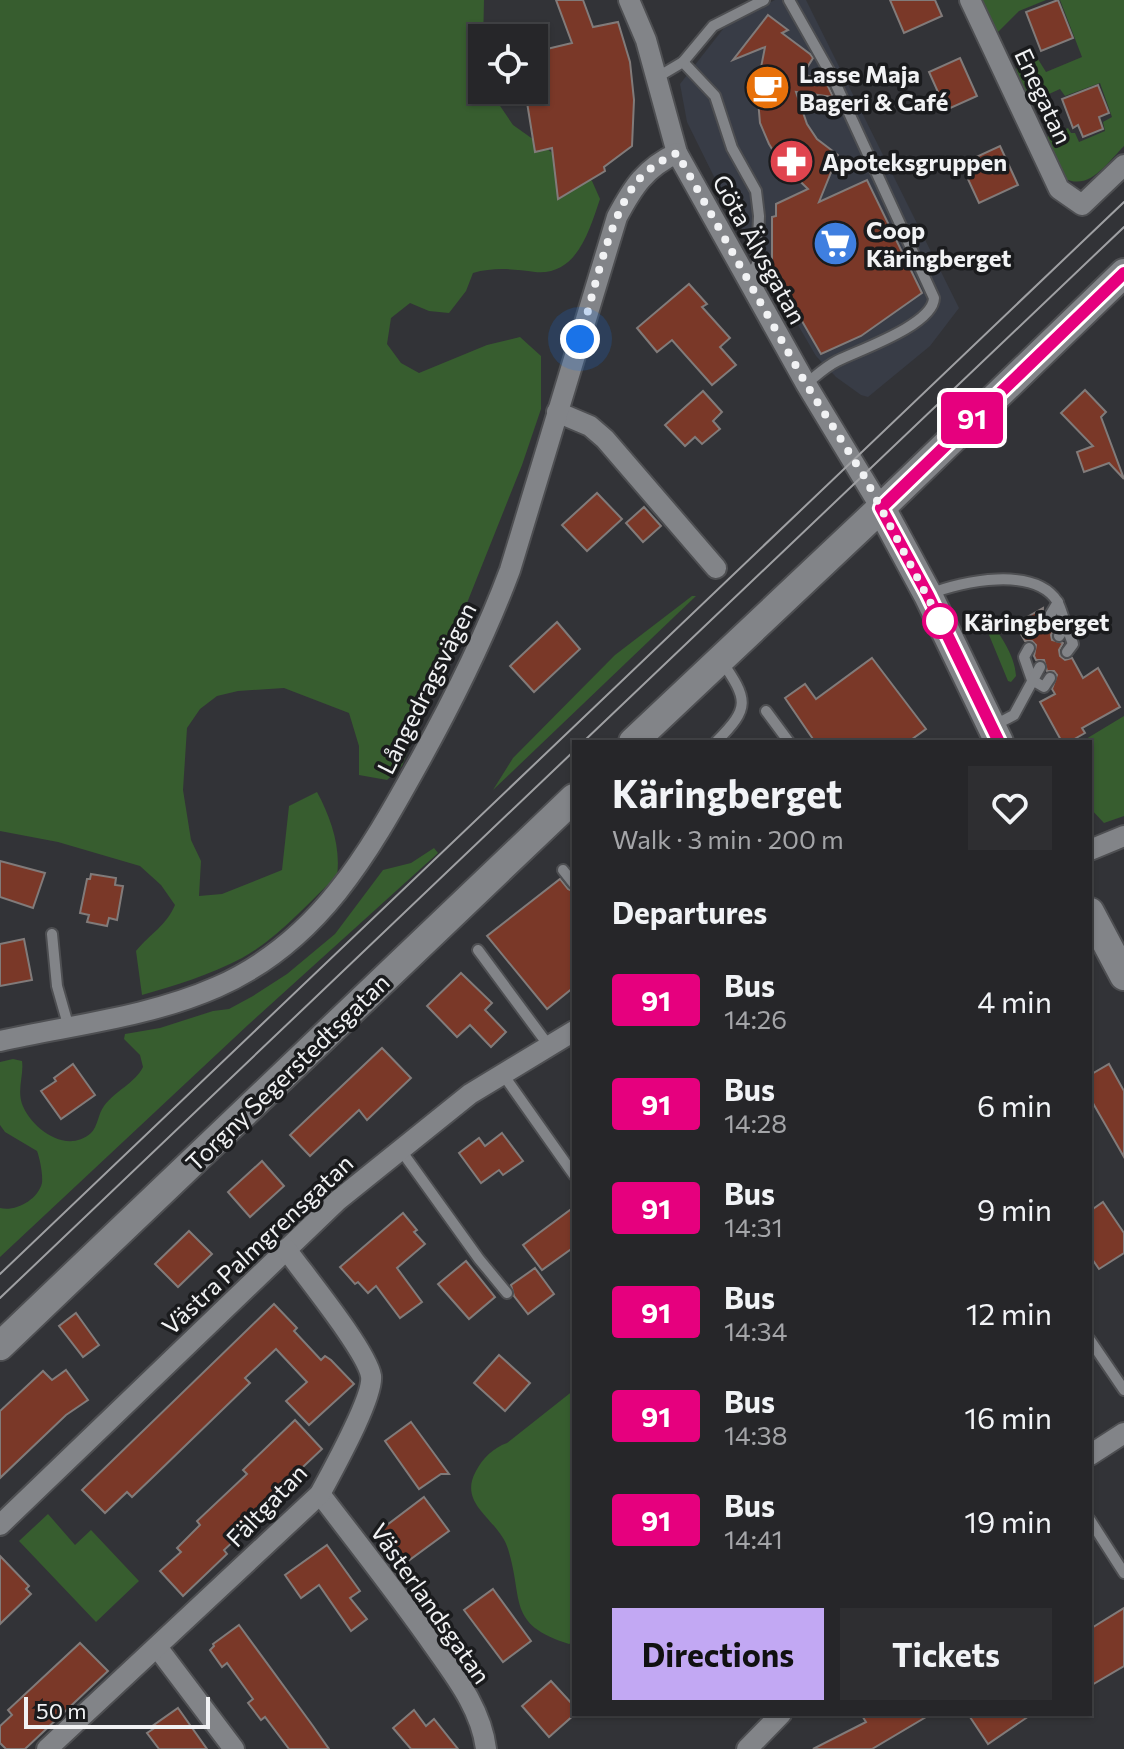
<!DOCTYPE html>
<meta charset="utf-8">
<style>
:root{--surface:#262629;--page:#2e2e31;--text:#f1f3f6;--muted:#a4a5a8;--line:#424346;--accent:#c2a8f3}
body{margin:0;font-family:Commissioner,sans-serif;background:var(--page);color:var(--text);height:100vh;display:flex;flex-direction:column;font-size:30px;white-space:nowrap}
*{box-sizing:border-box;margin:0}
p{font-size:26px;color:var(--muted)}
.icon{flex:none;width:44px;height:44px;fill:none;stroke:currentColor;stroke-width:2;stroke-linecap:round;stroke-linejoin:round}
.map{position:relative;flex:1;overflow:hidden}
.details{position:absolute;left:572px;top:740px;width:520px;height:976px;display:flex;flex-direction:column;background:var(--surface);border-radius:0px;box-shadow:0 2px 6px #0004,0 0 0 2px var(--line)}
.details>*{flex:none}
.badge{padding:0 16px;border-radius:6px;font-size:28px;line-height:52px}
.tools{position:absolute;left:468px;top:24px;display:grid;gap:16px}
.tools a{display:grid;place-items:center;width:80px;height:80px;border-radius:0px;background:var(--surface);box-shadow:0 2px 6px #0004,0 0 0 2px var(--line);font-size:40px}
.scale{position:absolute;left:24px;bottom:20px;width:186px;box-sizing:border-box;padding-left:8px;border:4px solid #f1f2f4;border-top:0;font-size:22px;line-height:28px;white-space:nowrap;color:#f1f2f4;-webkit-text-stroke:6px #1a1b1d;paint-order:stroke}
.you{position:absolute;width:40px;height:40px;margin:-20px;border:6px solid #fff;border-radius:50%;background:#1a73e8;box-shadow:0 0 0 12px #1a73e833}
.map>.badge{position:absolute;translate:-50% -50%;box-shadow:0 0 0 4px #fff}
h2{padding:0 40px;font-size:30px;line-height:72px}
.round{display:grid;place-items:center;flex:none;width:84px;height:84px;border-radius:0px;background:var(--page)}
.headline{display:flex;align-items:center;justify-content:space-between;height:136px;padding:0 40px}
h1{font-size:38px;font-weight:700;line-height:60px}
.action{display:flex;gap:16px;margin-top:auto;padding:16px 40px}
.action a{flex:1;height:92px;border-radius:0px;background:var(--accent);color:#111;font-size:32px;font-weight:700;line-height:92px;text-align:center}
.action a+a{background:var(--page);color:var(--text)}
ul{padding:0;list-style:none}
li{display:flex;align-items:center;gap:24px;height:104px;padding:0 40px}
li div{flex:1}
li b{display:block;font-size:30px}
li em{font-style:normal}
li .badge{min-width:88px;font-weight:700;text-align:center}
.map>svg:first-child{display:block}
.built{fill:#383c46}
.green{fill:#375d2f}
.building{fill:#7a3828;stroke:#817b7a;stroke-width:2}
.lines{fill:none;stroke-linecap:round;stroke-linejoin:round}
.lane-casing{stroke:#4e4f52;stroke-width:14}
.street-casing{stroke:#4e4f52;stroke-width:24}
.secondary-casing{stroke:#4e4f52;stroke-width:32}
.lane{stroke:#828488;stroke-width:10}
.street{stroke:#828488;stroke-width:20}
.secondary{stroke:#828488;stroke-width:28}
.tram{stroke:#9fa0a3;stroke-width:2}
.line-casing{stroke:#fff;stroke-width:18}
.line{stroke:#e6007e;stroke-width:12}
.walk{stroke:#f1f2f4;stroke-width:8;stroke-dasharray:0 14.4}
.stop-dot{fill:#fff;stroke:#e6007e;stroke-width:4}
.labels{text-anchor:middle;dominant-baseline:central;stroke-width:7;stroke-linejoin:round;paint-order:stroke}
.poi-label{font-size:24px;font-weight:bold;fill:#f1f2f4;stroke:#1a1b1d;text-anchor:start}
.street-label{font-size:24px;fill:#f1f2f4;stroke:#1a1b1d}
.stop-label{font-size:24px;font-weight:bold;fill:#f1f2f4;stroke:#1a1b1d;text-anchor:start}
</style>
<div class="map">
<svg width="1124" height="1749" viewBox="0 0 1124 1749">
<rect width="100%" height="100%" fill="#323337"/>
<!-- built -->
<polygon class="built" points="775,0 806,0 959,308 930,346 868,397 861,395 836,377 816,356 728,205 687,122 680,84 727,24"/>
<!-- green -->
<g class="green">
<path d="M0,0H484L482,90H493L494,97L513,125L592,181L600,199C589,231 577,276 535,272C513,269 494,267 473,273L466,291L449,313L429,311L410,303L391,318L387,344L401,363L419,373L487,345L520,337L541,356V409L522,465L402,766L387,780L359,775V746L349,713L284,688L238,691L217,696L200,709L187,728L183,790L191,840L201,861L199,896L222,894L282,870L289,806L317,792C331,818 341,847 337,876C307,904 278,938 242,958C210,975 176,985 142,995L136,951C151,933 166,926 175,905L161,885L140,866L58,842L0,831Z"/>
<polygon points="982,0 1046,0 1019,11 997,33"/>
<path d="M1060,0H1124V146C1108,162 1089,192 1064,178L1047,137L1068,128L1071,133H1075L1079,142L1105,131L1103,122L1112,117L1100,83L1065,96L1060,89L1029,103L1016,69L1036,56L1046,72L1082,57Z"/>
<polygon points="692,596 696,596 493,790 513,758 615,655"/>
<path d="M980,613L985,614C998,632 1015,654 1016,676L1011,682L1008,681Z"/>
<polygon points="1124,716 1124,816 1104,823 1090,808 1090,742 1081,742"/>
<path d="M434,848L438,853L249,1024L0,1257V1208C15,1212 38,1200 42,1183C43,1175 40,1159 37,1151L5,1132L0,1125V1062L13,1059L22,1061C24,1075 17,1089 22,1104C31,1128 66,1155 91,1133C98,1126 98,1114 104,1106C115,1091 135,1083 143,1067L140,1055L124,1039L125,1034L160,1028L213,1011L229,1009L253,996L287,974L335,934L383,870L411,863Z"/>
<path d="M574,1390V1641L569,1644C506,1624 524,1600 508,1549C499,1519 457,1505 476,1471C483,1458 493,1448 507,1443Z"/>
<polygon points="48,1514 75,1545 91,1530 139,1581 96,1622 19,1541"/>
</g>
<!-- building -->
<g class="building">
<polygon points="556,0 583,0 593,27 618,22 630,62 634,100 632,146 604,167 605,171 558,199 552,148 535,152 525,90 534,90 534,52 572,43"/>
<polygon points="890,0 935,0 942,16 904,33"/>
<polygon points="1058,0 1073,38 1041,51 1026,12"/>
<polygon points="768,15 788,30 782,33 810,54 813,58 803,74 826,82 833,97 796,92 807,124 817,139 838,155 819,202 867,180 922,293 861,336 821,354 772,269 772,217 776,216 776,204 808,189 780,162 769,144 760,123 757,88 765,47 733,60"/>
<polygon points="960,58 977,96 946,110 929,72"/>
<polygon points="1098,85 1109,113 1099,117 1103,129 1083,137 1078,125 1073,128 1062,99"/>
<polygon points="1000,146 1018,185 979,203 961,164"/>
<polygon points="689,284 707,304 702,307 730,338 720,347 736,365 712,385 672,340 657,352 637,328"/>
<polygon points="1085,390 1106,412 1101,417 1124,479 1109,463 1084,472 1077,452 1093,446 1061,413"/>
<polygon points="703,391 722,412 713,421 720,429 702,444 695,437 685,446 665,425"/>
<polygon points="597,493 622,519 587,551 562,525"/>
<polygon points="644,507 661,526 643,542 626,523"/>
<polygon points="1043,608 1042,622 1052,624 1055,628 1051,635 1052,640 1063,643 1059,650 1060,656 1065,660 1072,658 1083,678 1098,668 1120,707 1082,728 1085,733 1069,742 1062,742 1040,702 1055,694 1052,689 1057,675 1054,671 1047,671 1044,660 1036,660 1034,656 1036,645 1032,641 1025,641 1015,624"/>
<polygon points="557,622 580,649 534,692 510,666"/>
<polygon points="872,658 926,729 908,742 815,742 785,698 805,684 816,699"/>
<polygon points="0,861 45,873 33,908 0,897"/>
<polygon points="91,874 116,878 115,885 123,886 117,920 109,918 107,926 87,922 89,915 80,913 87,879 90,879"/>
<polygon points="560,879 568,889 574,892 574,987 547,1009 487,936"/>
<polygon points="24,939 32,980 0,986 0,944"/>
<polygon points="461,973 492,1003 485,1010 506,1032 491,1047 470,1025 457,1037 427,1006"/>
<polygon points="382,1048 411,1078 367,1120 359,1110 310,1156 290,1135"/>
<polygon points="73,1064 95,1095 61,1119 41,1091 56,1081 54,1078"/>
<polygon points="1109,1064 1124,1091 1124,1157 1090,1098 1090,1075"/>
<polygon points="502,1133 523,1161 503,1175 499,1170 481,1183 459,1153 479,1138 485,1146"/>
<polygon points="262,1161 284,1186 250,1217 228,1192"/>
<polygon points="1103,1202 1124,1233 1124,1253 1099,1269 1090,1256 1090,1211"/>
<polygon points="574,1207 574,1247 542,1270 523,1245"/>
<polygon points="403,1213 417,1230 414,1232 425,1244 397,1268 422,1302 400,1318 376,1286 368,1293 358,1282 355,1284 340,1267"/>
<polygon points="189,1231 212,1254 178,1287 155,1264"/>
<polygon points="466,1261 495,1297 469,1319 438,1284"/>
<polygon points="535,1268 554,1294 528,1314 514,1296 511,1285"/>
<polygon points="274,1304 297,1328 294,1331 321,1360 325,1356 331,1360 354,1384 309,1425 286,1401 307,1382 276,1349 245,1378 250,1383 155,1475 132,1497 127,1492 105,1513 82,1490"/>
<polygon points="76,1313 99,1345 83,1357 59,1326"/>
<polygon points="499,1355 530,1383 505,1411 474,1383"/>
<polygon points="66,1370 88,1400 66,1415 0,1478 0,1411 43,1371 52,1380"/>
<polygon points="295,1420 322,1449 269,1499 274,1504 224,1550 227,1554 183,1596 160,1571 181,1552 177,1548 200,1525 197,1521 247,1474 243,1470"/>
<polygon points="411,1422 449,1474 441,1474 419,1489 385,1441"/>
<polygon points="424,1497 449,1531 404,1564 379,1531"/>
<polygon points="327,1545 360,1591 350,1598 367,1619 351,1631 319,1585 301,1598 285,1575"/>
<polygon points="0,1556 29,1586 26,1589 31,1594 0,1624"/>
<polygon points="493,1589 531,1641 503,1662 464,1610"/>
<polygon points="1124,1608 1124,1666 1090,1686 1090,1629"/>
<polygon points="239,1625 313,1726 329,1749 289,1749 265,1717 261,1720 248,1703 253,1699 227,1663 222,1667 210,1650 214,1646 213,1644"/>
<polygon points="80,1643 108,1671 25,1749 6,1749 0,1743 0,1726 12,1715 8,1710"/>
<polygon points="551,1681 574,1706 575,1714 549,1737 522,1706"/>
<polygon points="178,1708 207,1749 159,1749 147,1733 153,1729 151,1727"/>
<polygon points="414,1710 426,1726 434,1719 458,1749 411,1749 393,1728"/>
<polygon points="861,1714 931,1714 872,1749 813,1749 866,1722"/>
<polygon points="968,1714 1032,1714 988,1744"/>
</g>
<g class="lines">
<defs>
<g id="lane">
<path d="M789,0L833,78L934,298C933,325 859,350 837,361C825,367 816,376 806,384"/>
<polyline points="683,62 715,96 732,148 756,191 759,216 757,264 749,279"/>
<polyline points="656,78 683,62 713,26 764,0"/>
<path d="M930,594C962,581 1034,566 1057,601C1061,608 1063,618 1066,625L1059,636"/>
<polyline points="1049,617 1058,602"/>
<polyline points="1066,625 1073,644 1067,652"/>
<polyline points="1029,648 1024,657 1032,680 1044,687 1050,678"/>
<polyline points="766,711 789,742"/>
<polyline points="993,726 1014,715 1040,667"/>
<path d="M716,742C751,707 748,700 721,660"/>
<polyline points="563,870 574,884"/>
<polyline points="52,934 57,986 69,1028"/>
<polyline points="478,950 549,1046"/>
<polyline points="502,1073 574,1175"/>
<polyline points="400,1149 479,1259 507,1293"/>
<polyline points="1090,1340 1124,1390"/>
<polyline points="1090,1520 1124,1573"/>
</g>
<g id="street">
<polyline points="629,0 646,40 677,153 806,384 881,508"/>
<polyline points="970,0 1059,189 1082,205 1124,165"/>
<polyline points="557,412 590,426 605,439 716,568"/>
<polyline points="1090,850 1124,836"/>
<path d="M0,1041C72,1025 149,1017 217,987C319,942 368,854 419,762C454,699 485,637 510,570L617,217C633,187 645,168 677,153"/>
<polyline points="1090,1455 1124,1433"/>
<path d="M320,1494C356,1541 393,1588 427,1636C451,1671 481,1706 486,1749"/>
<polyline points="0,1525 337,1201 470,1094 574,1031"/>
<polyline points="157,1647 234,1749"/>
<path d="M47,1749L320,1494C331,1473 374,1397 371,1376C367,1351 304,1274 286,1249"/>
<polyline points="747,1749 781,1714"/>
</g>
<g id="secondary">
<polyline points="881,508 928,595 999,742"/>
<polyline points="633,742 881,508 1124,273"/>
<polyline points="1090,912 1124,976"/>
<polyline points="0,1346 574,798"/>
</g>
</defs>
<!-- lane casing -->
<use href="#lane" class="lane-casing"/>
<!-- street casing -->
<use href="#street" class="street-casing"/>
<!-- secondary casing -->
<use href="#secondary" class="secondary-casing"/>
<!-- lane -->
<use href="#lane" class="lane"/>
<!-- street -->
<use href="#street" class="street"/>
<!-- secondary -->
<use href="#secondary" class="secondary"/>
<!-- tram -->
<g class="tram">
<polyline points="583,742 1124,227"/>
<polyline points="0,1274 1124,202"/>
<polyline points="0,1298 574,751"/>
</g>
</g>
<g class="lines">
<defs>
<polyline id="line" points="999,742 928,595 881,508 1124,273"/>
</defs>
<!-- line casing -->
<use href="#line" class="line-casing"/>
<!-- line -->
<use href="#line" class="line"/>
<!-- walk -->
<path class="walk" d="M580,339C594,293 607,225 633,187C643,172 661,160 677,153L806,384L864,476L940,621"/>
</g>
<!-- icons -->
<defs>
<symbol id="cafe-disc" viewBox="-11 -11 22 22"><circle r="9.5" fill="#e8710a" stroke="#1a1b1d"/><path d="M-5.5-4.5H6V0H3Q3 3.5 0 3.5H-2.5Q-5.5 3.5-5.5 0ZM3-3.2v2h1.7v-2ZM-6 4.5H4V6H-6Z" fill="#fff"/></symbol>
<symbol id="pharmacy-disc" viewBox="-11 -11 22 22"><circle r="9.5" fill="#e0444e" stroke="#1a1b1d"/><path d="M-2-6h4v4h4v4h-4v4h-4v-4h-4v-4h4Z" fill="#fff"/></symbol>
<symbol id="supermarket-disc" viewBox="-11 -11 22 22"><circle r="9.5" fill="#3f7fe0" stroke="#1a1b1d"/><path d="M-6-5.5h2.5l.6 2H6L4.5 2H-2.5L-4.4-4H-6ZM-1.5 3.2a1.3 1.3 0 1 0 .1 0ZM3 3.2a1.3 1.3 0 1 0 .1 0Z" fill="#fff"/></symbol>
</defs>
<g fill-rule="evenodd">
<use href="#cafe-disc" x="742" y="62" width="51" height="51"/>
<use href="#pharmacy-disc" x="766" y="136" width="51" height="51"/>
<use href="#supermarket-disc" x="810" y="218" width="51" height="51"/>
</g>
<!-- markers -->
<circle class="stop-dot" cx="940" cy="621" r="16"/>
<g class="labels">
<!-- poi labels -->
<g class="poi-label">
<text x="799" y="73">Lasse Maja<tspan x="799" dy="28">Bageri &amp; Café</tspan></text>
<text x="822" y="161">Apoteksgruppen</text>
<text x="866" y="229">Coop<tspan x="866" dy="28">Käringberget</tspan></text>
</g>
<!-- street labels -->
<g class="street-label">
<text transform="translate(1044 96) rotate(65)">Enegatan</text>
<text transform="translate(760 249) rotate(61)">Göta Älvsgatan</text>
<text transform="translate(426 688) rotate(-63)">Långedragsvägen</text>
<text transform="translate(287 1072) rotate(-44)">Torgny Segerstedtsgatan</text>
<text transform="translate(257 1244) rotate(-43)">Västra Palmgrensgatan</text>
<text transform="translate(266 1505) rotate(-46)">Fältgatan</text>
<text transform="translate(431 1603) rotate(55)">Västerlandsgatan</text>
</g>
<!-- stop labels -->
<g class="stop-label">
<text x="964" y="621">Käringberget</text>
</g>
</g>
</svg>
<div class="tools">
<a><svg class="icon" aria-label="locate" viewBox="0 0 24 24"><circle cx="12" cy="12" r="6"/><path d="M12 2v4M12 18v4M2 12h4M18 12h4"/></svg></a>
</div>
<div class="scale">50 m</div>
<div class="you" style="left:580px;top:339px"></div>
<b class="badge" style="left:972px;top:418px;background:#e6007e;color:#fff">91</b>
<section class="details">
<div class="headline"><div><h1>Käringberget</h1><p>Walk · 3 min · 200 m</p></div><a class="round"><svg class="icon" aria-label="heart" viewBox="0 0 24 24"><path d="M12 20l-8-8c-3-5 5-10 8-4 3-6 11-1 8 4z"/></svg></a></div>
<h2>Departures</h2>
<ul>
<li><span class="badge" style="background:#e6007e;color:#fff">91</span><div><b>Bus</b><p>14:26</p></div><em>4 min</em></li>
<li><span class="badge" style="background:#e6007e;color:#fff">91</span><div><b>Bus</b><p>14:28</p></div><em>6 min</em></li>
<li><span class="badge" style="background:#e6007e;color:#fff">91</span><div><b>Bus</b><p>14:31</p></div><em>9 min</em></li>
<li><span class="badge" style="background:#e6007e;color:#fff">91</span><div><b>Bus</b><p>14:34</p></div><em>12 min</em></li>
<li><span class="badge" style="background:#e6007e;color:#fff">91</span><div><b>Bus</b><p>14:38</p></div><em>16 min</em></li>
<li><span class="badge" style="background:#e6007e;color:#fff">91</span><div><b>Bus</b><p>14:41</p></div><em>19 min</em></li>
</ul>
<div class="action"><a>Directions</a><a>Tickets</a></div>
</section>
</div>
